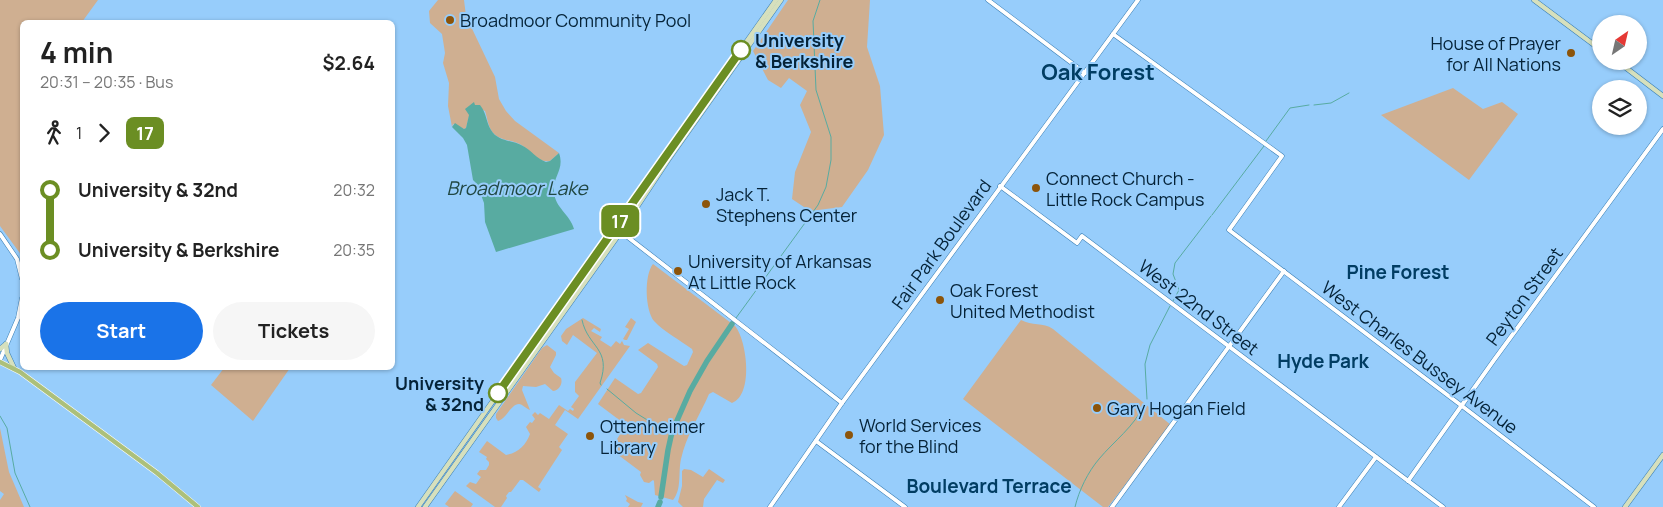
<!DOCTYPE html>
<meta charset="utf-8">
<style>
:root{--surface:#fff;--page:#f6f6f6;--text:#222;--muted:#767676;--accent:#1a73e8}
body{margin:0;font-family:Manrope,sans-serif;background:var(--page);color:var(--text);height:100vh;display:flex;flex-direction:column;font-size:19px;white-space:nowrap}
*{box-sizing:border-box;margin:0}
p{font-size:16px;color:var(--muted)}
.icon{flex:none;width:28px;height:28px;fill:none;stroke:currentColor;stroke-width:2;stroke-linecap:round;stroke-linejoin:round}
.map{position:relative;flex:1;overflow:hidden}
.sheet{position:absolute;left:20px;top:20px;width:375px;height:350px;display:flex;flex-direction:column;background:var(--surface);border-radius:8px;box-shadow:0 1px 4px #0004}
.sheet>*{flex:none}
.badge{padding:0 10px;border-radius:8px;font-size:18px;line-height:32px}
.needle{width:32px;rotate:34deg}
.controls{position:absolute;left:1592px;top:15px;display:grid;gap:10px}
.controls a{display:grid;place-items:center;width:55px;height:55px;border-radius:50%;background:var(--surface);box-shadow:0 1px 4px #0004;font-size:25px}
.map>.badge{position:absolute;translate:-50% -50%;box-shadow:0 0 0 2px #fff}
.legs{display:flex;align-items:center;gap:8px;height:55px;padding:0 20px;font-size:16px}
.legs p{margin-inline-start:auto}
.headline{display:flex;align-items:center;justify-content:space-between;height:85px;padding:0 20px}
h1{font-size:28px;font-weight:700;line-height:38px}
.cta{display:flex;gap:10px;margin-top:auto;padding:10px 20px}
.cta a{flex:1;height:58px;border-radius:30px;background:var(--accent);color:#fff;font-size:20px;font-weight:700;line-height:58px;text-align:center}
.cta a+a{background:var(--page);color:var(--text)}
ul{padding:0 20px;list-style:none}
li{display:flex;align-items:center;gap:18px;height:60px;font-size:19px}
li i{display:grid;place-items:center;width:8px;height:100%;margin:0 6px;background:currentColor}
li i::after{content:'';width:12px;height:12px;margin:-6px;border:4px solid;border-radius:50%;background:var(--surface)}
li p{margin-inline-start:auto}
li:first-child i{background:linear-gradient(#0000 50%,currentColor 0)}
li:last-child i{background:linear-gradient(currentColor 50%,#0000 0)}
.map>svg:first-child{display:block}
.green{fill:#cfaf91}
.water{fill:#58aba1}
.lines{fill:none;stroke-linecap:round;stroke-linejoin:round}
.stream{stroke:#58aba1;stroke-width:1}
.river{stroke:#58aba1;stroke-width:5.5}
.tertiary-casing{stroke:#397eb4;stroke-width:5}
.secondary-casing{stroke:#397eb4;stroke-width:5.5}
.primary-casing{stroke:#fff;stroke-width:5.5}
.tertiary{stroke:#fff;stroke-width:4}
.secondary{stroke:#d6e0bd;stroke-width:4.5}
.primary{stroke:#acc07b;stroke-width:4.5}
.line-1-casing{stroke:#fff;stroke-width:11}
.line-1{stroke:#6b8e23;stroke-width:8}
.poi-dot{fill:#8c540a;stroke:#97cdfb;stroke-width:2}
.stop-1-dot{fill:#fff;stroke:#6b8e23;stroke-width:2.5}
.labels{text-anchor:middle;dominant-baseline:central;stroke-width:4;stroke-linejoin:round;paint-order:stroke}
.poi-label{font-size:18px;fill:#052338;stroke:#97cdfb;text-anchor:start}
.stop-label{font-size:18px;font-weight:bold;fill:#052338;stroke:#97cdfb;text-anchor:start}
.street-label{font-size:18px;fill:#052338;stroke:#97cdfb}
.water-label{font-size:19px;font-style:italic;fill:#214843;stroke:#97cdfb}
.neighbourhood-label{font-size:19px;font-weight:bold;fill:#013d63;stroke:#97cdfb}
.district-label{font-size:22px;font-weight:bold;fill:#013d63;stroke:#97cdfb}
</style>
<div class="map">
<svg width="1663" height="507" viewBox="0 0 1663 507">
<rect width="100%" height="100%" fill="#97cdfb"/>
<!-- green -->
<g class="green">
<polygon points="0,0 98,0 82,22 22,22 22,256 0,226"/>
<path d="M438,0H464L466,16L495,77L499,99L506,111L515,121L559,153L550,161C537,163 532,152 523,146C514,139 498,142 491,130C488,125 487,117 485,111L472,105L466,128L464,129L453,124L452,127L448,106L449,83L443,63L445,53L442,34L430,23L429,11Z"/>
<polygon points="788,0 870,0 867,47 880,86 884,135 868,170 842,207 810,211 792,199 795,172 811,132 800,105 807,91 789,78 781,88 768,80 753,51"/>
<polygon points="1453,88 1483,109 1502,102 1518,114 1469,180 1381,115"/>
<path d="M653,264L735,326C747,340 754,395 732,403L713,392L709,394C700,415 686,436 681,459C678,473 682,489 673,500L655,495L654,481L653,480L649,483L644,482L640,475L641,472L613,451L612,447L626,425L598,404L615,378L638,394L641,393L658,367L657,364L638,350L648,343L684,366L687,365L693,352L692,349C680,340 664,332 654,321C645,310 644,275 653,264Z"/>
<path d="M583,318L601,329L600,332L594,328L591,331L602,337L600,340L611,347L616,341L620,344L622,341L624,345L630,346L578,419L565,410L555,425L568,434L559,447L562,450L538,487L541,489L539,492L523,480H520L511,492H509L506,496L507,498L501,507H495L466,486L470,482L476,484L481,477L477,474L480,470H486L489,465V462L486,459L487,457L479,452L487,441L506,455C518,453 526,445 530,434L526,427L530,422L532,423L535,419L532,415L535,412L538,415L540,413L549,419L559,405L568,411L570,409L573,411L574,409L571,407L579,396L575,392V382L597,353L573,335L567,345L562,341L561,336L566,329Z"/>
<polygon points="631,318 636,322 627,340 625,340 623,339 629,329 625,327"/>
<path d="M1021,320C1032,326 1043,322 1053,329L1171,425L1108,507H1103L963,399Z"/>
<path d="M547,345L556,352V355L550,367L554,373L561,378C563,384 559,390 553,391L545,384L536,387L523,386L522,390L530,410C527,409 522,404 519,404C511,404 507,418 498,421L496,418V414L542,348Z"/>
<polygon points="224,368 290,368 253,421 211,385"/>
<polygon points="0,428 9,472 24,507 0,507 0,500 4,494 0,491"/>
<polygon points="684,469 691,470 703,477 709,469 725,480 723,483 717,480 704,499 703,507 683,507 678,502 682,486 682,471"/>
<polygon points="455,491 473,504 471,507 449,507 445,504"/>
<polygon points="625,495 638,502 643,503 641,507 628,507 630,504 626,501 627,499"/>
</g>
<!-- water -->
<path class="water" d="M474,102L475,105H480C487,114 486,122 491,130C498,142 513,140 523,146C531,150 537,159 546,162L550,161L559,153C565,170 552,177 554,192C555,208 570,214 574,229L496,252L485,222L484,203L477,184L473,180L467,145L463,138L452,127L455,123L464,129L466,128L469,115L465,109Z"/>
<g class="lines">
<!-- stream -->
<g class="stream">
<polyline points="1314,105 1331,103 1349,93"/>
<polyline points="1266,141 1290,108 1309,105"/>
<polyline points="1212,215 1264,146"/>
<polyline points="1173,301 1179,290 1173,274 1175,263 1211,216"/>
<polyline points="736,318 818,205 826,187 831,160 831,137 816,90 813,21 820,0"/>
<path d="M582,320C588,348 612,348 600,383L601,385"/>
<polyline points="607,389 636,413 657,426"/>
<polyline points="1147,399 1145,364 1150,345 1170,306"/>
<polyline points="0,416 7,428 15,473 30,507"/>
<polyline points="663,429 672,432"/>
<path d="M1075,507C1079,490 1088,472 1099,459C1114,441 1134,427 1144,405"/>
</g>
<!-- river -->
<g class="river">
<polyline points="661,497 668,450 672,432 690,391 707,361 732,324"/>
<polyline points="658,507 660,502"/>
</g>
<defs>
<g id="tertiary">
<polyline points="988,0 1085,73"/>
<polyline points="1113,34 1282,156 1229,230 1462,406 1594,507"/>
<polyline points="1000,186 1077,243 1082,236 1443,507"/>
<polyline points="612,232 625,235 842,403"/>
<polyline points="0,234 17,259 22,279"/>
<polyline points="0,360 18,318 22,298"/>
<polyline points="816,441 905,507"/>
<polyline points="1408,481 1494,360 1663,129"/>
<polyline points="770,507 842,403 1138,0"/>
<polyline points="1112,507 1284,271"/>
<polyline points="1339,507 1376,457"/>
</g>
<g id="secondary">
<polyline points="1534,0 1601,50"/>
<polyline points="1617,61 1663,96"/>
<polyline points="6,344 7,353 14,368"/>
<polyline points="0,349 6,344"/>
<polyline points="418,507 776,0"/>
<polyline points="425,507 615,240 668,160 781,0"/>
<polyline points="1625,507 1663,455"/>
</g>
<polyline id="primary" points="0,362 20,372 157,473 198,507"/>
</defs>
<!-- tertiary casing -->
<use href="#tertiary" class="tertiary-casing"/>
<!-- secondary casing -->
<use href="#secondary" class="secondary-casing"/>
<!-- primary casing -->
<use href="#primary" class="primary-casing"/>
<!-- tertiary -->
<use href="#tertiary" class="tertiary"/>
<!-- secondary -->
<use href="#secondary" class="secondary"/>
<!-- primary -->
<use href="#primary" class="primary"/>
</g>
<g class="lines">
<defs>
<polyline id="line-1" points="498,393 741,50"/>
</defs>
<!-- line-1 casing -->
<use href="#line-1" class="line-1-casing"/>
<!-- line-1 -->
<use href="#line-1" class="line-1"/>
</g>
<!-- markers -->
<g class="poi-dot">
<circle cx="450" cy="20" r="5"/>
<circle cx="1571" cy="53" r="5"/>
<circle cx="1036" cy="188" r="5"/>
<circle cx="706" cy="204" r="5"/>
<circle cx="678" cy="271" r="5"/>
<circle cx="940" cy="300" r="5"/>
<circle cx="1097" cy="408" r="5"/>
<circle cx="849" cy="435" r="5"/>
<circle cx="590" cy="436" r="5"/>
</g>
<g class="stop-1-dot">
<circle cx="741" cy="50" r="9"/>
<circle cx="498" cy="393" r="9"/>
</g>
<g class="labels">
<!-- poi labels -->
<g class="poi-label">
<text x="460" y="20">Broadmoor Community Pool</text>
<text x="1561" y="43" text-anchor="end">House of Prayer<tspan x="1561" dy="21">for All Nations</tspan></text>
<text x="1046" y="178">Connect Church -<tspan x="1046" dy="21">Little Rock Campus</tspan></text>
<text x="716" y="194">Jack T.<tspan x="716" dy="21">Stephens Center</tspan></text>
<text x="688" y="261">University of Arkansas<tspan x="688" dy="21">At Little Rock</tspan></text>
<text x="950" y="290">Oak Forest<tspan x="950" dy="21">United Methodist</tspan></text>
<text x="1107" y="408">Gary Hogan Field</text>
<text x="859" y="425">World Services<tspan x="859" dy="21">for the Blind</tspan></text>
<text x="600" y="426">Ottenheimer<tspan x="600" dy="21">Library</tspan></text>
</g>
<!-- stop labels -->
<g class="stop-label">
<text x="755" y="40">University<tspan x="755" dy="21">&amp; Berkshire</tspan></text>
<text x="484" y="383" text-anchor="end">University<tspan x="484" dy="21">&amp; 32nd</tspan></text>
</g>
<!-- street labels -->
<g class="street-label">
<text transform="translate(941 244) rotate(-54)">Fair Park Boulevard</text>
<text transform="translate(1524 296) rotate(-54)">Peyton Street</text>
<text transform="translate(1199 307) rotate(37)">West 22nd Street</text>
<text transform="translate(1420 357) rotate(37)">West Charles Bussey Avenue</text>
</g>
<!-- water labels -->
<g class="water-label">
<text x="517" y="188">Broadmoor Lake</text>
</g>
<!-- neighbourhood labels -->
<g class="neighbourhood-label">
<text x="1398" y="272">Pine Forest</text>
<text x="1323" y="361">Hyde Park</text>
<text x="989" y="486">Boulevard Terrace</text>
</g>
<!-- district labels -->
<g class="district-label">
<text x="1098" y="72">Oak Forest</text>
</g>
</g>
</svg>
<div class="controls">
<a><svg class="needle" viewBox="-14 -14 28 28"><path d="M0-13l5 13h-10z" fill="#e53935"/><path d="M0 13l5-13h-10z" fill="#767676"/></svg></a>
<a><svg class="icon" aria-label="layers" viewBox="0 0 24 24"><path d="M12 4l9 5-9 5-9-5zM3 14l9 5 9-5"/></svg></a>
</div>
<b class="badge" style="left:620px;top:221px;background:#6b8e23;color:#fff">17</b>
<section class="sheet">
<div class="headline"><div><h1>4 min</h1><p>20:31 – 20:35 · Bus</p></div><b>$2.64</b></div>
<div class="legs"><svg class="icon" aria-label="walk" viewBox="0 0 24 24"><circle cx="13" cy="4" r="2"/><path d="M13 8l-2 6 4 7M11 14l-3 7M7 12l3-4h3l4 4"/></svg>1<svg class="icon" aria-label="forward" viewBox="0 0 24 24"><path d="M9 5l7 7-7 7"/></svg><b class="badge" style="background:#6b8e23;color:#fff">17</b></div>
<ul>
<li><i style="color:#6b8e23"></i><b>University &amp; 32nd</b><p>20:32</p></li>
<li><i style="color:#6b8e23"></i><b>University &amp; Berkshire</b><p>20:35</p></li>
</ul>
<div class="cta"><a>Start</a><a>Tickets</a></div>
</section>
</div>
